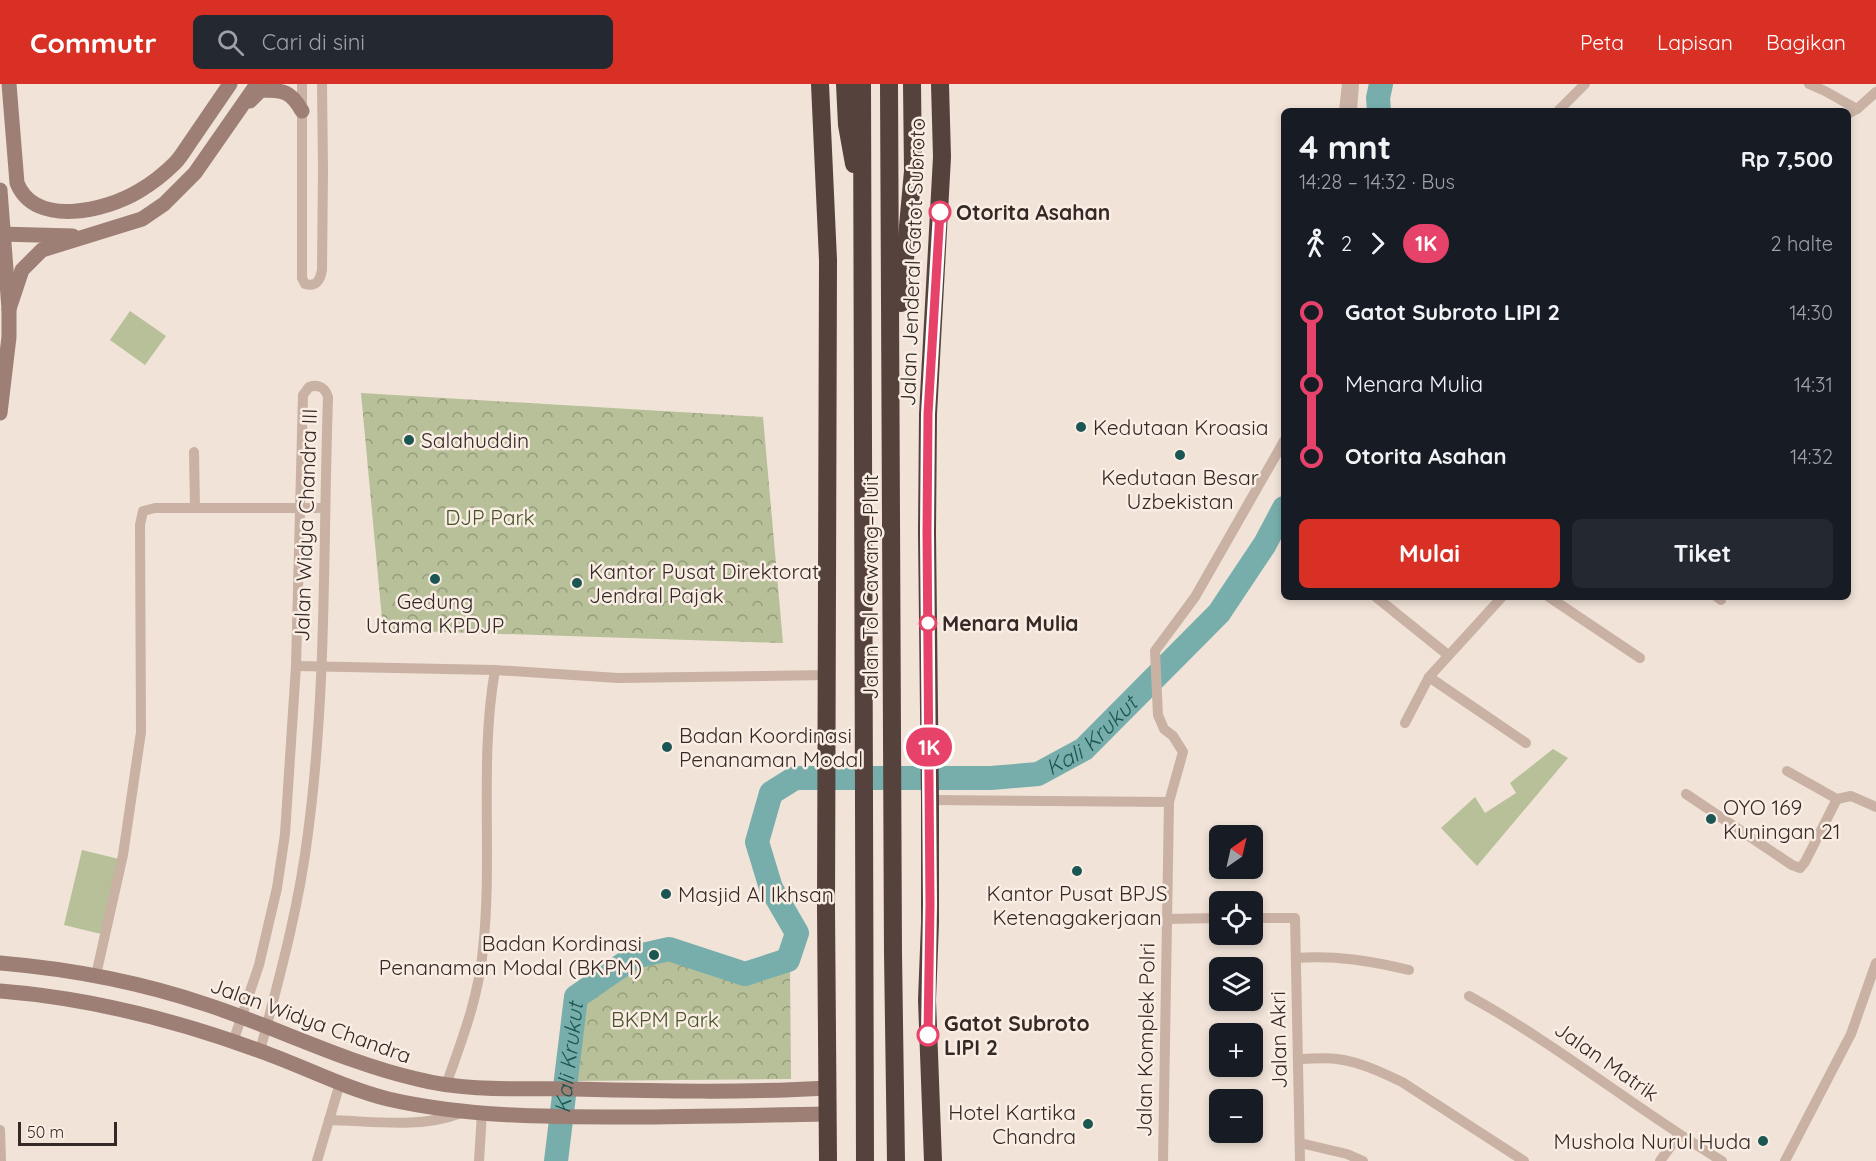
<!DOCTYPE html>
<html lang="id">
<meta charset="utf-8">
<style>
:root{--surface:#171b24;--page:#242831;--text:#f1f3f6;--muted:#9ea1a6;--accent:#d93025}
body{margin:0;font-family:Quicksand,sans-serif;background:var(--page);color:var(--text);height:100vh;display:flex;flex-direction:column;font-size:22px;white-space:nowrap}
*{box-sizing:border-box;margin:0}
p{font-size:20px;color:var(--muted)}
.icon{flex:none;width:33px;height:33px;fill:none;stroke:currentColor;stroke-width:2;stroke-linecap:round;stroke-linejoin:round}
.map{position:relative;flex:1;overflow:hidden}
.side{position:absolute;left:1281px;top:24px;width:570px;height:492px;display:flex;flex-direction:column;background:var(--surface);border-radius:9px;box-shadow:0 3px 9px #0003}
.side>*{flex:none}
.badge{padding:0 12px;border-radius:20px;font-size:21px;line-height:39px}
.needle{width:39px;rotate:34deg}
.buttons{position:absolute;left:1209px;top:741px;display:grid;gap:12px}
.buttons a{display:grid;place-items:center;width:54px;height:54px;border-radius:9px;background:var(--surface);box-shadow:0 3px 9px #0003;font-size:30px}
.scale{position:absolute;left:18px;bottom:15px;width:99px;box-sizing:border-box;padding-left:6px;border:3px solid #342926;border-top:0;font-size:16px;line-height:21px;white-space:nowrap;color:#342926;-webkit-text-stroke:4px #f9ede4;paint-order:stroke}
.map>.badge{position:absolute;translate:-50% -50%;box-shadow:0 0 0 3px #fff}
.legs{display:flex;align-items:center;gap:9px;height:66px;padding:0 18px;font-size:20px}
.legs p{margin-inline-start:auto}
.overview{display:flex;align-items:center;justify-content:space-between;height:102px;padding:0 18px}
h1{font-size:33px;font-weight:700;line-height:45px}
.action{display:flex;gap:12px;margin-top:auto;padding:12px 18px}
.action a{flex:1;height:69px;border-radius:9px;background:var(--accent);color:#fff;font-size:24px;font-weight:700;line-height:69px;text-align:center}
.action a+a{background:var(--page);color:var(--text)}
ul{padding:0 18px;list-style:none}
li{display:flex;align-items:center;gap:21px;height:72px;font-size:22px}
li i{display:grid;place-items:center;width:9px;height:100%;margin:0 8px;background:currentColor}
li i::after{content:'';width:15px;height:15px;margin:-8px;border:4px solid;border-radius:50%;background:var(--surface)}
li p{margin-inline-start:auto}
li:first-child i{background:linear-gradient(#0000 50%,currentColor 0)}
li:last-child i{background:linear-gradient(currentColor 50%,#0000 0)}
header{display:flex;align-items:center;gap:36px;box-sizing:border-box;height:84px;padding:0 30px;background:var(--accent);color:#fff}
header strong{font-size:28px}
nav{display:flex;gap:33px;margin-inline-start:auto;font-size:21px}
.search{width:420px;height:54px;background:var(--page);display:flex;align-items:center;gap:15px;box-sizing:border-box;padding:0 21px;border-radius:9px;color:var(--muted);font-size:22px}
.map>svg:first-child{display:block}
.grass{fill:#b7c098}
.forest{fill:url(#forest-crowns)}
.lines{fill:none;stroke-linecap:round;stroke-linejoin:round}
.river{stroke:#77aeab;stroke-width:24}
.street{stroke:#c9b1a4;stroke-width:10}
.secondary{stroke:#9d7f76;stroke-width:15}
.highway{stroke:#55423d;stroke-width:18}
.line-1-casing{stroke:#fff;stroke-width:14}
.line-1{stroke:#e6426a;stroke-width:9}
.stop-1-dot{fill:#fff;stroke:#e6426a;stroke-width:3}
.poi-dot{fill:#1b5653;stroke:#f9ede4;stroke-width:2}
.labels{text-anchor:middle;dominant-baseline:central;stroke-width:5;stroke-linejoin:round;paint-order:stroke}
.stop-label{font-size:21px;font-weight:bold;fill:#342926;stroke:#f9ede4;text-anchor:start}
.street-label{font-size:21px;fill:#342926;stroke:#f9ede4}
.poi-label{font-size:21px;fill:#342926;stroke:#f9ede4;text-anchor:start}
.park-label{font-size:21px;fill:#485329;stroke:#f9ede4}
.water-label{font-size:22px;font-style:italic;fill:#1b5653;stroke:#f9ede4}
</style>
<header>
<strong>Commutr</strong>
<div class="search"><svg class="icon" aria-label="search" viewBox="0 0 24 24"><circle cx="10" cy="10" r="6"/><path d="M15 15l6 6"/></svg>Cari di sini</div>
<nav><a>Peta</a><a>Lapisan</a><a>Bagikan</a></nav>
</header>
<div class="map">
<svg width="1876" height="1077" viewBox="0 0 1876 1077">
<defs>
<pattern id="forest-crowns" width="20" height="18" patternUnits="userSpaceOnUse" patternTransform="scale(1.5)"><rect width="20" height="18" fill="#b7c098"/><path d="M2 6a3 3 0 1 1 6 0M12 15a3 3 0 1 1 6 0" fill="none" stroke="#969c7c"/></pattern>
</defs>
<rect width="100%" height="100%" fill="#f1e3d8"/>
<!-- grass -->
<g class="grass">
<polygon points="130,227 166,252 145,281 110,256"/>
<polygon points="1553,665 1568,674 1477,782 1441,744 1475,713 1485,729 1516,709 1510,699"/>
<polygon points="82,766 119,775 101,850 64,841"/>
</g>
<!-- forest -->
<g class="forest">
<polygon points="361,309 763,333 783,559 383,546"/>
<polygon points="668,872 746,898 790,883 791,995 572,997 581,917 637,880"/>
</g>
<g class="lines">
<!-- river -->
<g class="river">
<polyline points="1379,27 1378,14 1381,0"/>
<path id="s1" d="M556,1077L576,913L634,873L669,865L745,890L788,876L797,849L771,804L757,758L771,709L795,694H991L1038,690L1084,665L1219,529L1265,460L1284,424"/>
</g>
<!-- street -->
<g class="street">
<path d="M302,0V194L305,200C316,203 320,197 322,186L323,85L322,0"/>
<polyline points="1809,0 1825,7 1857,25"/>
<polyline points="1344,27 1347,0"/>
<polyline points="1352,27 1354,0"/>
<polyline points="1558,27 1585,0"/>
<polyline points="1848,30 1857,25 1876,8"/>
<polyline points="194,368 195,424"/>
<polyline points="1376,513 1448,571"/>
<polyline points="1502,513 1429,593 1526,659"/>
<polyline points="1549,513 1640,574"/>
<polyline points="1717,513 1721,516"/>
<polyline points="296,582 495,586 618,594 828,591"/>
<polyline points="1405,639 1429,593"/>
<polyline points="1787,687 1837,715 1851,712 1876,723"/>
<polyline points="1686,710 1792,781 1800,784 1805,778 1837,715"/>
<polyline points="930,716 1169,718"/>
<polyline points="1252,834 1295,834 1300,1077"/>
<polyline points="1166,835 1220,834"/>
<path d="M1296,874C1336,871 1371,877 1409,886"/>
<polyline points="96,891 123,771 141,648 140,441 143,427 155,424 324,424"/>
<path d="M1469,912C1558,961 1636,1025 1722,1077"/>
<path d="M233,958L259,881L277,804L285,750L296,582L303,311L309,303C318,300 325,303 328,313C323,458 327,605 308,749C299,823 279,895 260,967"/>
<path d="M1298,975C1311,975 1325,973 1337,975C1360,978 1381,988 1402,998L1524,1077"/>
<path d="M446,1001C462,956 479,912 483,865C493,772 479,677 495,586"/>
<path d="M329,1036C373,1037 419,1045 461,1029"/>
<polyline points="0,1046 1,1077"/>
<polyline points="1300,1059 1347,1070 1363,1077"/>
<polyline points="317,1077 340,999"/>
<polyline points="479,1077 482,1028"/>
<polyline points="1163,1077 1169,718 1183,668 1173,652 1164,645 1158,631 1155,567 1195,513 1284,357"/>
<polyline points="1660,1077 1679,1051"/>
<polyline points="1785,1077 1851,950 1876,879"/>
</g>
<!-- secondary -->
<g class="secondary">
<path d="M9,0L17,99C35,144 106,127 139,107C151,100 165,89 175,79C181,73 186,64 191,57C204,38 217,19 230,0"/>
<path d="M250,17L261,6C283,6 291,7 302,27"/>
<polyline points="0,106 9,225 9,253 0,329"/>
<polyline points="0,150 73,152"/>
<polyline points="9,225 22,186 42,166 142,135 164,120 195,89 257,0"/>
<path d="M0,879C71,885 140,898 208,921C278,944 344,978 417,995C467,1008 522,1004 574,1005C658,1007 744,1009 828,1004"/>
<path d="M0,907C89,914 176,936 260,967C303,982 344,1004 388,1015C466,1033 548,1033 628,1033C695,1033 761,1031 828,1030"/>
</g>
<!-- highway -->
<g class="highway">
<polyline points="820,0 828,176 826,824 828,1077"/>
<polyline points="845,0 847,41 854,80"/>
<polyline points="862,0 865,1077"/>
<polyline points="889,0 893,869 896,1077"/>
<polyline points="901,219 913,87 912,0"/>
<polyline points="933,1077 927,916 930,839 930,716 927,448 928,330 942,73 940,0"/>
</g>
</g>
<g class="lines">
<defs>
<polyline id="line-1" points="928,951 930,820 927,448 928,330 940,128"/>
</defs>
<!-- line-1 casing -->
<use href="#line-1" class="line-1-casing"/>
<!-- line-1 -->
<use href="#line-1" class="line-1"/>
</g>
<!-- markers -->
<g class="stop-1-dot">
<circle cx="940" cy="128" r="10"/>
<circle cx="928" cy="539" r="8"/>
<circle cx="928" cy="951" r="10"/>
</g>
<g class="poi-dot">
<circle cx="1081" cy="343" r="6"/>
<circle cx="409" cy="356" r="6"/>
<circle cx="1180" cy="371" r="6"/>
<circle cx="435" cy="495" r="6"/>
<circle cx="577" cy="499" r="6"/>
<circle cx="667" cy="663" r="6"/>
<circle cx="1711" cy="735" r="6"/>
<circle cx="1077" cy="787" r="6"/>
<circle cx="666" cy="810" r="6"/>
<circle cx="654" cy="871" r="6"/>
<circle cx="1088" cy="1040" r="6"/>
<circle cx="1763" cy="1057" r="6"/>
</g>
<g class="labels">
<!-- stop labels -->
<g class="stop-label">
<text x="956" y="128">Otorita Asahan</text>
<text x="942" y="539">Menara Mulia</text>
<text x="944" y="939">Gatot Subroto<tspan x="944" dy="24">LIPI 2</tspan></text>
</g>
<!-- street labels -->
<g class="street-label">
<text transform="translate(912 178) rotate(-88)">Jalan Jenderal Gatot Subroto</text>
<text transform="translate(305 441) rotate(-88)">Jalan Widya Chandra III</text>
<text transform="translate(870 503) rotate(-90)">Jalan Tol Cawang–Pluit</text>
<text transform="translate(311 936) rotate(20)">Jalan Widya Chandra</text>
<text transform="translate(1145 956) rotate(-89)">Jalan Komplek Polri</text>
<text transform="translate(1278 956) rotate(-91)">Jalan Akri</text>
<text transform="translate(1607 977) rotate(35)">Jalan Matrik</text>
</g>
<!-- poi labels -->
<g class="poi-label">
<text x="1093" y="343">Kedutaan Kroasia</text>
<text x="421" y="356">Salahuddin</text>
<text x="1180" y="393" text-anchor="middle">Kedutaan Besar<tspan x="1180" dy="24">Uzbekistan</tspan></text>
<text x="589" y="487">Kantor Pusat Direktorat<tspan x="589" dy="24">Jendral Pajak</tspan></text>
<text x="435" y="517" text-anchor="middle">Gedung<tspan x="435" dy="24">Utama KPDJP</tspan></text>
<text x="679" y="651">Badan Koordinasi<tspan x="679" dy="24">Penanaman Modal</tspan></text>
<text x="1723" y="723">OYO 169<tspan x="1723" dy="24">Kuningan 21</tspan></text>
<text x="1077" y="809" text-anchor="middle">Kantor Pusat BPJS<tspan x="1077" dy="24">Ketenagakerjaan</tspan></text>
<text x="678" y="810">Masjid Al Ikhsan</text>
<text x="642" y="859" text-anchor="end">Badan Kordinasi<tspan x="642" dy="24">Penanaman Modal (BKPM)</tspan></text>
<text x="1076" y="1028" text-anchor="end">Hotel Kartika<tspan x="1076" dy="24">Chandra</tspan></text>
<text x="1751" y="1057" text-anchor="end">Mushola Nurul Huda</text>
</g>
<!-- park labels -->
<g class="park-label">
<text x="490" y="433">DJP Park</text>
<text x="665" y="935">BKPM Park</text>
</g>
<!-- water labels -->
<g class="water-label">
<text stroke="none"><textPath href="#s1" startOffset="914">Kali Krukut</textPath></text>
<text stroke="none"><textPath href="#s1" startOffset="104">Kali Krukut</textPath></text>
</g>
</g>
</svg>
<div class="buttons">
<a><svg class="needle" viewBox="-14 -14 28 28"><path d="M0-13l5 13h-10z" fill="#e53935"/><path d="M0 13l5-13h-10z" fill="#9ea1a6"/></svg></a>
<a><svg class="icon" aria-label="locate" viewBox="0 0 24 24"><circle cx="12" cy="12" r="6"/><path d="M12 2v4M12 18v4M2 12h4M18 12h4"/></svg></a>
<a><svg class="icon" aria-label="layers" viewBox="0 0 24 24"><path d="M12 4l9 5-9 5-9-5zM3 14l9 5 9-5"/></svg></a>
<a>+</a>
<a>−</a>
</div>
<div class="scale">50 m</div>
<b class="badge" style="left:929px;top:663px;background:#e6426a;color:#fff">1K</b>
<section class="side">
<div class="overview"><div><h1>4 mnt</h1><p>14:28 – 14:32 · Bus</p></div><b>Rp 7,500</b></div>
<div class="legs"><svg class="icon" aria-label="walk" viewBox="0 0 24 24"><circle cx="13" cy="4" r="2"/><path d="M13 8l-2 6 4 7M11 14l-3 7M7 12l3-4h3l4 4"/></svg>2<svg class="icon" aria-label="forward" viewBox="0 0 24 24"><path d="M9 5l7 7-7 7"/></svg><b class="badge" style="background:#e6426a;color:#fff">1K</b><p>2 halte</p></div>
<ul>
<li><i style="color:#e6426a"></i><b>Gatot Subroto LIPI 2</b><p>14:30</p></li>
<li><i style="color:#e6426a"></i><span>Menara Mulia</span><p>14:31</p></li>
<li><i style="color:#e6426a"></i><b>Otorita Asahan</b><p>14:32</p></li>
</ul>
<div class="action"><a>Mulai</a><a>Tiket</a></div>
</section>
</div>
